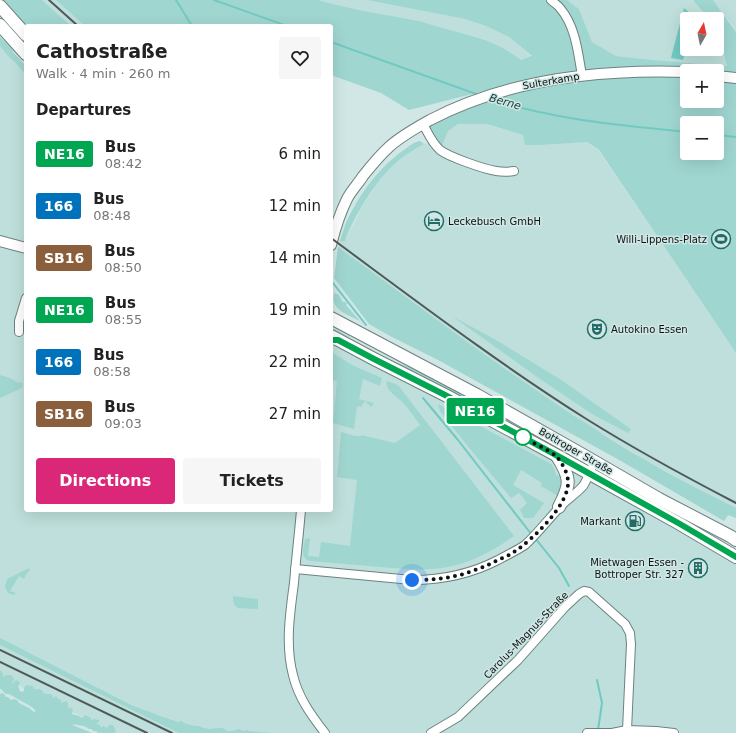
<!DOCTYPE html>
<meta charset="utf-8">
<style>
:root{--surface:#fff;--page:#f6f6f6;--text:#222;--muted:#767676;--accent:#db2777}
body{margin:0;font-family:"DejaVu Sans",sans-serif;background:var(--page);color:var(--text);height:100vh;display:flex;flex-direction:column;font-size:15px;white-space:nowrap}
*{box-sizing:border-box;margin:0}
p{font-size:13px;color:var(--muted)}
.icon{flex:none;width:22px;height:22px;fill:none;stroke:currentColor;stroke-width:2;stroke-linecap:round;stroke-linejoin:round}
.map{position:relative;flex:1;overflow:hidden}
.panel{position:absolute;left:24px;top:24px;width:309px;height:488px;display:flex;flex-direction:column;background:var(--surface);border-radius:4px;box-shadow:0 4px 16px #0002}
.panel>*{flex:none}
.badge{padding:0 8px;border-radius:3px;font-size:14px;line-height:26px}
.needle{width:26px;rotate:9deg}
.controls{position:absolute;left:680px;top:12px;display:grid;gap:8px}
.controls a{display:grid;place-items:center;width:44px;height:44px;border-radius:4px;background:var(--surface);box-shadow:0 4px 16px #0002;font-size:20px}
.you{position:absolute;width:20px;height:20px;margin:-10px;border:3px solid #fff;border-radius:50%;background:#1a73e8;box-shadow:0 0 0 6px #1a73e833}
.map>.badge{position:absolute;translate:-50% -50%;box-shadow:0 0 0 2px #fff}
h2{padding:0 12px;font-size:15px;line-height:36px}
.round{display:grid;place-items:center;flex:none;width:42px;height:42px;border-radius:4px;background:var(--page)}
.head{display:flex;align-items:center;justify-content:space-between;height:68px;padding:0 12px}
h1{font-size:19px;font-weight:700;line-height:30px}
.primary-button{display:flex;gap:8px;margin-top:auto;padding:8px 12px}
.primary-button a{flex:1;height:46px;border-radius:4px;background:var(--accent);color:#fff;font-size:16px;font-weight:700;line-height:46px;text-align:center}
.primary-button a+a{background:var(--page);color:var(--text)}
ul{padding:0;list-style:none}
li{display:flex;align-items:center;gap:12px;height:52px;padding:0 12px}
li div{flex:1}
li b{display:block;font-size:15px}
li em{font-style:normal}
li .badge{min-width:44px;font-weight:700;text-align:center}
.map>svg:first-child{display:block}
.built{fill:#bedfdb;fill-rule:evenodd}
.green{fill:#a0d6d0;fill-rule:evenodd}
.water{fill:#71cac2}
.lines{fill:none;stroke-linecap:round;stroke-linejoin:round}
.stream{stroke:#71cac2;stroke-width:2}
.minor-casing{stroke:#6d827f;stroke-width:10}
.tertiary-casing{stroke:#6d827f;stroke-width:12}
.primary-casing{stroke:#6d827f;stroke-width:14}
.minor{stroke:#fff;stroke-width:8}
.tertiary{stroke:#fff;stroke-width:10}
.primary{stroke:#fff;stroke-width:12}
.rail{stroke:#4d5a58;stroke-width:2}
.line-casing{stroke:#fff;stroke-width:9}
.line{stroke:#00a651;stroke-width:6}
.walk{stroke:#0c1413;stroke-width:4;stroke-dasharray:0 7.2}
.stop-dot{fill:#fff;stroke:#00a651;stroke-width:2}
.labels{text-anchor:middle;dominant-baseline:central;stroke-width:3;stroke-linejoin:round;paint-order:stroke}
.street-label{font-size:10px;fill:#0c1413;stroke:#d0e7e5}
.poi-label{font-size:10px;fill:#0c1413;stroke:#d0e7e5;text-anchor:end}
.water-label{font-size:11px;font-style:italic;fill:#19433f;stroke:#d0e7e5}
</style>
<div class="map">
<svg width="736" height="733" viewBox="0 0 736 733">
<rect width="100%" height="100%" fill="#d0e7e5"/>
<!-- built -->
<g class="built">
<polygon points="42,0 56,0 85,26 71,26"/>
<polygon points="318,0 367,0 465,19 486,26 509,37 532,57 521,60 512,53 477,37 415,21 390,17 335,5"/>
<polygon points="567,0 693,0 709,19 687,19 687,49 717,49 717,32 719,36 727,66 653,60 616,56 592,42 579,9"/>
<polygon points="713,0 736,0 736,32 733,26"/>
<polygon points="0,40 26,67 26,510 331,510 331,319 353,331 348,340 736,563 736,733 115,733 0,676"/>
<path d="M458,124H487L523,135L526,145H541L587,142L599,151L736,353V508L698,489L642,458L592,427L533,388L474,347L338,247L340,241H345L363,205L377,184L387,172L403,157L424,144L432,142L442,146L448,131ZM456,318L498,341L560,379L631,429Z"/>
</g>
<!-- green -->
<g class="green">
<polygon points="4,0 42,0 71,26 27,26"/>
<path d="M56,0H318C349,9 381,14 413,20C424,22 435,26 446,29C474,36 498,42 521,60L532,56L509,37L486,26L465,19L367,0H548L559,9L570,28L580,75L522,83L496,88L409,110L381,93L331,75V26H85Z"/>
<polygon points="553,0 567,0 579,9 592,42 616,56 653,60 727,66 719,36 717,32 717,19 709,19 693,0 713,0 736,32 736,77 717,75 717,71 687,71 583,75 573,27"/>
<polygon points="0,37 12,48 13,52 26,66 26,75 15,62 9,57 0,46"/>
<path d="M687,73V101H717V76L736,78V353L599,150L587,142L541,145H525L523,135L487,124H458L448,131L442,146L435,144L423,124L455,109L559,81ZM687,123H717V153H687Z"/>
<path d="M420,141L424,144C417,148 410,152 403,157C378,176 356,212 345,241H340C342,235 344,229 346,223C358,196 379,167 404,150C409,146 414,142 420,141Z"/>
<path d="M338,247C416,304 492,362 573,415C596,429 618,445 642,458C672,476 704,492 736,508V518L728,515L724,521L621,461L438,360L390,336L369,324L334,278Z"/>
<path d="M334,292L336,294H338C341,297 341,300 343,302H345L347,303L346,305L360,321C352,317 336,311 334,302C333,299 334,296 334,292Z"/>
<polygon points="452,316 498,341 560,379 631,429 628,433 592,414 540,379"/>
<polygon points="331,328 387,359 420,371 580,457 578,461 331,331"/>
<polygon points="331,352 354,366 382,378 380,386 363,379 359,399 374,403 371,407 365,401 361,407 357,406 354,429 333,423 337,381 331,380"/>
<polygon points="0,375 10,378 19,383 20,382 23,384 22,387 20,389 0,398"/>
<path d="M387,381L398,385L514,536C497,548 480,558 460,564C434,572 407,569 380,567C357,565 333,563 310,561C299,557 304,548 305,539L310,538L308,556L319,557L321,542L350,546L357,480L337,477L341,432L355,436H361V435L395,443L420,425C415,418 406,405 400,400C393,394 388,391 386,383Z"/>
<path d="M438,404L452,411L551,464C556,469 554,472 557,476H561L563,475L564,479L558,496L541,486L542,483L521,470L513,485L544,503L533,518H524L520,510L527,503L519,493L511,498L466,444L440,411Z"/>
<polygon points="29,568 30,570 27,573 24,579 19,576 10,591 16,593 13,595 8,593 5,587 7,579"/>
<path d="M233,596L258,599V609L238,608C233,605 233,601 233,596Z"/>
<path d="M0,638L131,705L160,716L178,722L181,721C187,725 193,726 200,726L201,727C204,728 208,729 211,729C217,728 222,726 227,731H232L239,729L242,731L248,730V731L275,733H179L0,645Z"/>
<path d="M0,670L2,672L4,677L6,675H11L14,679L12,682L13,683L16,680L20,682L19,685L18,686L20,691L22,692L24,691V688L26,685L33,686L34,689H39L43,691V693L46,694H50L53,695L52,696L54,698L55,697V696L57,697L58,699L61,700V703L66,701L68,703V708L70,707L73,710L72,714L79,716L82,718L85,715L91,718V721L93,719L99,720V722L97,723V724L100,725L101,727L104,726L106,728L108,727L109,725H113L116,731L114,733H98L96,731H93L92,729H89C85,725 80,726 75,724L74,725L70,724L92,733H0V694L2,693L4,694L6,697H8L11,700L14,699L17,700L19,703L29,708L34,712L36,711L32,707L9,694C5,695 4,692 1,689H0Z"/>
</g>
<!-- water -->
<polygon class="water" points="684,8 695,17 695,19 687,19 687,46 683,60 671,58"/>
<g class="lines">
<!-- stream -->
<g class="stream">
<polyline points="176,0 192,26"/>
<polyline points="214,0 287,26"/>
<polyline points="331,42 479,95"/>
<path d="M491,99C554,120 622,125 687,132"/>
<polyline points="717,135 736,137"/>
<polyline points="333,283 366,325"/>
<polyline points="423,398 458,440 532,535"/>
<polyline points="535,538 559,568 569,586"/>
<polyline points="597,680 602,703 598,730"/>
</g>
<defs>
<g id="minor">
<path d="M551,0C554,3 558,5 560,8C576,27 578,53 582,76"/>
<path d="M423,124C428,133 432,143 440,150C449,157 484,169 496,171C502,172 508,172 514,171"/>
<polyline points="19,332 19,321 26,298"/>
<path d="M301,510C299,534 296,559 294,583C290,613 285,645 293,675C298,697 311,715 325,733"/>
<path d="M295,569L412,580C443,580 471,574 498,560C507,555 516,551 525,545C537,534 547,521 558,509C566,500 576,494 583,486C586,482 589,474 591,469"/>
<polyline points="431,733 458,717 518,660 565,607 579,594 584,591 589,592 625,624 630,633 631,644 629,686 627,730 656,731 674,733"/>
<polyline points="587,733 612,733 627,730"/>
</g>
<g id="tertiary">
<polyline points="717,76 736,78"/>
<polyline points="0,241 26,248"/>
<path d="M331,245C335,229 340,213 347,199C351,191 358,184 363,176C371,166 379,156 389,147C401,136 416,128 430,120C508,79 600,69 687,72"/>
</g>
<g id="primary">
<polyline points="0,6 26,35"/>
<polyline points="0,25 26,54"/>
<polyline points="331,318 477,395 583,455 659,499 730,536 736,540"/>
<polyline points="331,336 374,359 445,395 556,455 680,524 736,557"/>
<path d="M557,456C571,478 571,484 559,507"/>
</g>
</defs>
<!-- minor casing -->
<use href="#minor" class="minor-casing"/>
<!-- tertiary casing -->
<use href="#tertiary" class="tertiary-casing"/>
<!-- primary casing -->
<use href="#primary" class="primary-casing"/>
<!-- minor -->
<use href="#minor" class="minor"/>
<!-- tertiary -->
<use href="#tertiary" class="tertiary"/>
<!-- primary -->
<use href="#primary" class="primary"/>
<!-- rail -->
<g class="rail">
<polyline points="49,0 78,26"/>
<path d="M331,238C415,300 499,364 588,420C636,450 686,477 736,503"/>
<polyline points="0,650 172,733"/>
<polyline points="0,662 147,733"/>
</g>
</g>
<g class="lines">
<defs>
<polyline id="line" points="331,340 338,340 374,359 445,395 556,455 680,524 736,557"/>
</defs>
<!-- line casing -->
<use href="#line" class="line-casing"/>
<!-- line -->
<use href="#line" class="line"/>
<!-- walk -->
<path class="walk" d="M412,580C434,580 455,578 475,570C484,567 492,563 500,559C505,557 510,555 514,552C532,540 569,505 568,482C568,473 562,463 557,457C553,452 527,440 520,436L523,437"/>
</g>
<!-- icons -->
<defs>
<symbol id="hotel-ring" viewBox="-11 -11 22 22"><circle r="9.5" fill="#d0e7e5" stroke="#226c67" stroke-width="1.5"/><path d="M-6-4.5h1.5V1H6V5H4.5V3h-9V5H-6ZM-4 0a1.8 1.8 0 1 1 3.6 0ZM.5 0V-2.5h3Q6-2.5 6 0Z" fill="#226c67"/></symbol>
<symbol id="stadium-ring" viewBox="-11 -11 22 22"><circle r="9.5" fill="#d0e7e5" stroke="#226c67" stroke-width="1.5"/><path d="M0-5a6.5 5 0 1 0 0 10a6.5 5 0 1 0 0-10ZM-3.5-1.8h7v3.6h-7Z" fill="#226c67"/></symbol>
<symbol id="theatre-ring" viewBox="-11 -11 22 22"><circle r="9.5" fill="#d0e7e5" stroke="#226c67" stroke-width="1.5"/><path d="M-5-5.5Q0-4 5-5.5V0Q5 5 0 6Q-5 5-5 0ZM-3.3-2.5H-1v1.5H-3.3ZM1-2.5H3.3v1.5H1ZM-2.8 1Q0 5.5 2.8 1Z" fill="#226c67"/></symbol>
<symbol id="fuel-ring" viewBox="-11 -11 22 22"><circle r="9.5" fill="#d0e7e5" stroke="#226c67" stroke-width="1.5"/><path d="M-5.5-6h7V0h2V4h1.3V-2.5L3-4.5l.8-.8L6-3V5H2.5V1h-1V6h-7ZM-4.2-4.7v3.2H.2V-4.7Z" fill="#226c67"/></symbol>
<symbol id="building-ring" viewBox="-11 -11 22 22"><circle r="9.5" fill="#d0e7e5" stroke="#226c67" stroke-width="1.5"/><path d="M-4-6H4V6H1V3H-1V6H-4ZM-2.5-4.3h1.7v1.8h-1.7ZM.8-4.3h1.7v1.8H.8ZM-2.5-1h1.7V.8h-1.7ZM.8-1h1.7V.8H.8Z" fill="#226c67"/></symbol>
</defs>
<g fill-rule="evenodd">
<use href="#hotel-ring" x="423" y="210" width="22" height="22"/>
<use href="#stadium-ring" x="710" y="228" width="22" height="22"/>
<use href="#theatre-ring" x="586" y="318" width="22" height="22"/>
<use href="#fuel-ring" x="624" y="510" width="22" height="22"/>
<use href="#building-ring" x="687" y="557" width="22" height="22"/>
</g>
<!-- markers -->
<circle class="stop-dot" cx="523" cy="437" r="8"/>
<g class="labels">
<!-- street labels -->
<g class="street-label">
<text transform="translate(551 81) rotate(-10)">Sulterkamp</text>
<text transform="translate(576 451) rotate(30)">Bottroper Straße</text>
<text transform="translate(526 635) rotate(-46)">Carolus-Magnus-Straße</text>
</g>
<!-- poi labels -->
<g class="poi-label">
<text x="448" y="221" text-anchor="start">Leckebusch GmbH</text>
<text x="707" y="239">Willi-Lippens-Platz</text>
<text x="611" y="329" text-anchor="start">Autokino Essen</text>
<text x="621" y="521">Markant</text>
<text x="684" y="562">Mietwagen Essen -<tspan x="684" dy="12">Bottroper Str. 327</tspan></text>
</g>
<!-- water labels -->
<g class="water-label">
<text transform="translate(505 102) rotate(16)">Berne</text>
</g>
</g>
</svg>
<div class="controls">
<a><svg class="needle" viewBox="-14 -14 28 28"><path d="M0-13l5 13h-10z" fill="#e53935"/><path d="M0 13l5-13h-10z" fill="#767676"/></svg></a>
<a>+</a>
<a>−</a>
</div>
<div class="you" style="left:412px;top:580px"></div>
<b class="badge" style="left:475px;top:411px;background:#00a651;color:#fff">NE16</b>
<section class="panel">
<div class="head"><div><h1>Cathostraße</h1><p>Walk · 4 min · 260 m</p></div><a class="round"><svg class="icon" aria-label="heart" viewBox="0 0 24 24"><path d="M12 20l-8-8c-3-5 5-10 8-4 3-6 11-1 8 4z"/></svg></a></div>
<h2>Departures</h2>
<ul>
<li><span class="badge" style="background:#00a651;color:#fff">NE16</span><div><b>Bus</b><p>08:42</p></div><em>6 min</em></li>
<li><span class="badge" style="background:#0072bc;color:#fff">166</span><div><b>Bus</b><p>08:48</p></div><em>12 min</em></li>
<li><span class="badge" style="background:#8b5e3c;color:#fff">SB16</span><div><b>Bus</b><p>08:50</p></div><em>14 min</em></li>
<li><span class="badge" style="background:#00a651;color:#fff">NE16</span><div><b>Bus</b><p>08:55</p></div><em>19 min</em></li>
<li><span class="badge" style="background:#0072bc;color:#fff">166</span><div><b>Bus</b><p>08:58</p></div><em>22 min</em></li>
<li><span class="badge" style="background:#8b5e3c;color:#fff">SB16</span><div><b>Bus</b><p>09:03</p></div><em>27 min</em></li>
</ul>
<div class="primary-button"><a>Directions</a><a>Tickets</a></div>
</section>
</div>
